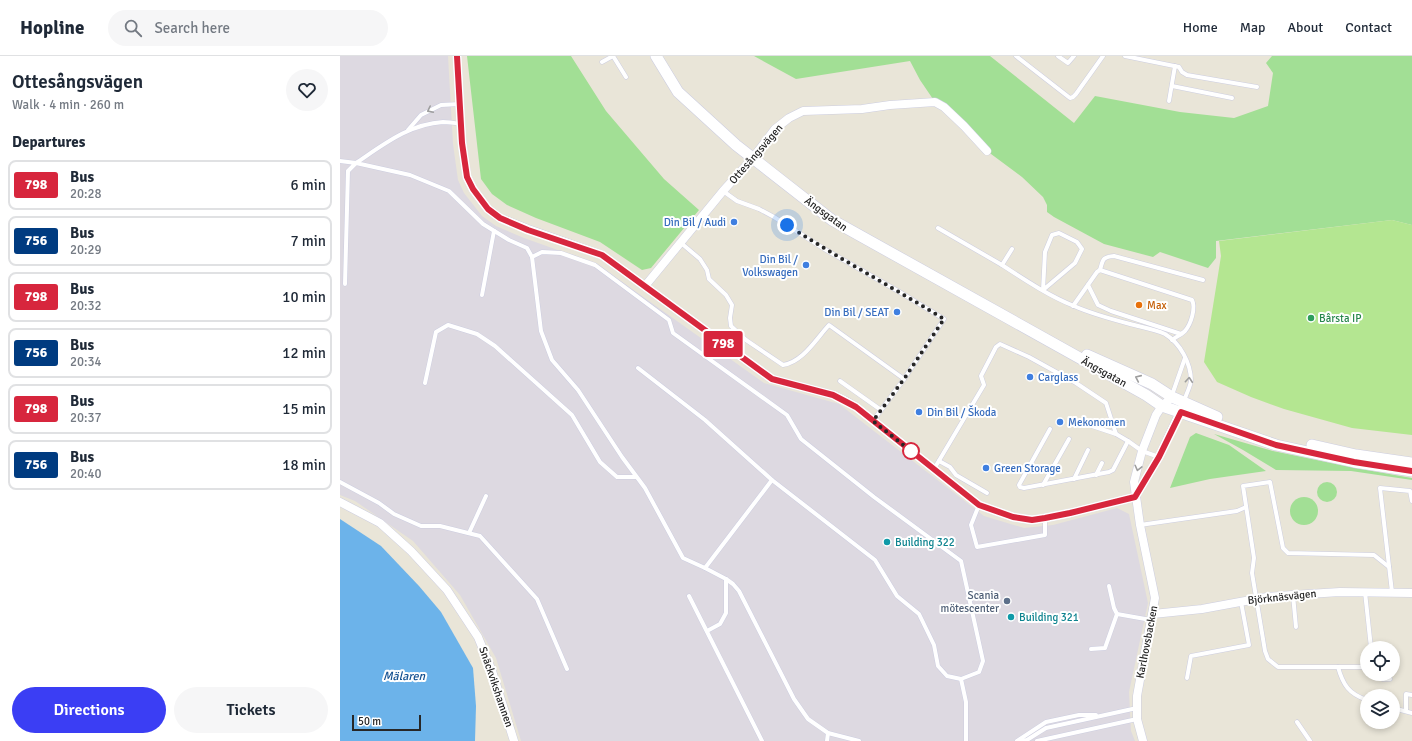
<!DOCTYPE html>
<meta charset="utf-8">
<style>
:root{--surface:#fff;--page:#f6f6f7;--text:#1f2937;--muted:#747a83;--line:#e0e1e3;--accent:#3b3ef4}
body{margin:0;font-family:Signika,sans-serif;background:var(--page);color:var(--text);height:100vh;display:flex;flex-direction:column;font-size:15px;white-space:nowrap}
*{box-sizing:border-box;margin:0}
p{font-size:13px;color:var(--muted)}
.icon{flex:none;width:22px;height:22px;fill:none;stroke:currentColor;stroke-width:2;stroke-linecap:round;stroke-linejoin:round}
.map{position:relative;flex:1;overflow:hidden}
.details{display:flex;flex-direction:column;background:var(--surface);width:340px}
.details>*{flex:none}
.badge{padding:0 8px;border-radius:3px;font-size:14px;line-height:26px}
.controls{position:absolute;left:1020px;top:585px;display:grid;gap:8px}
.controls a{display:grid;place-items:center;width:40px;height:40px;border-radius:50%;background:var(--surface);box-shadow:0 2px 6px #0003;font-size:20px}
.scale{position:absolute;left:12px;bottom:10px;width:69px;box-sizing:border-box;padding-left:4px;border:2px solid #272727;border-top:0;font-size:11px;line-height:14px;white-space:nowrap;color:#272727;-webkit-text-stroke:3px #fff;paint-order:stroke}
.you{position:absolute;width:20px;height:20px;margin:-10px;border:3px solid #fff;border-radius:50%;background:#1a73e8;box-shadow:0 0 0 6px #1a73e833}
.map>.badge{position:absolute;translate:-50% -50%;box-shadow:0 0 0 2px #fff}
h2{padding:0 12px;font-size:15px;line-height:36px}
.round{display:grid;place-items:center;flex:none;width:42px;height:42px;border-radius:21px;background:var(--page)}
.summary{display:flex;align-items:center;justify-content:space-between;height:68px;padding:0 12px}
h1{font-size:19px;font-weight:600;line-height:30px}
.primary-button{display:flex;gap:8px;margin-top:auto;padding:8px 12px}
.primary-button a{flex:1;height:46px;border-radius:24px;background:var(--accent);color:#fff;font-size:16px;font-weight:600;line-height:46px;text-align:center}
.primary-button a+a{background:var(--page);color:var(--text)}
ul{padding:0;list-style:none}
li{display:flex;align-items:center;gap:12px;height:50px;margin:0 8px 6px;padding:0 4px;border:2px solid var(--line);border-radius:8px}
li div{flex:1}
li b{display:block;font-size:15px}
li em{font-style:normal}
li .badge{min-width:44px;font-weight:700;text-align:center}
header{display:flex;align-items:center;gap:24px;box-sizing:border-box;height:56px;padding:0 20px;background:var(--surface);border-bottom:1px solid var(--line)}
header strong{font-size:19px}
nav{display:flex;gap:22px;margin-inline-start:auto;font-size:14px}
.search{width:280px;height:36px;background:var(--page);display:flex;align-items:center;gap:10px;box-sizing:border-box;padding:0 14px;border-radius:22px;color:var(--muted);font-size:15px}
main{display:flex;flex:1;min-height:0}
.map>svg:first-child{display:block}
.industrial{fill:#ddd9e1}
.green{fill:#a2df95}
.pitch{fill:#b4e691}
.water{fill:#6cb3ea}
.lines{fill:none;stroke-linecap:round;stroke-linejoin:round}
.service-casing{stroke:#cdcee0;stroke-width:5}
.minor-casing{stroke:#cdcee0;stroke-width:9}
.secondary-casing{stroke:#cdcee0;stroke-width:12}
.service{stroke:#fff;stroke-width:4}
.minor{stroke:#fff;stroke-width:8}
.secondary{stroke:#fff;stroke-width:11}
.oneway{stroke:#9e9e9e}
.line-casing{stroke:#fff;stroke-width:9}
.line{stroke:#d7263d;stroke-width:6}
.walk{stroke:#272727;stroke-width:4;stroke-dasharray:0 7.2}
.shop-dot{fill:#3f7fe0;stroke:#fff;stroke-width:1.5}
.food-dot{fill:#e8710a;stroke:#fff;stroke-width:1.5}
.leisure-dot{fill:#2e9e5b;stroke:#fff;stroke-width:1.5}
.stop-dot{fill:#fff;stroke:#d7263d;stroke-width:2}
.culture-dot{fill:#0f9aa8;stroke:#fff;stroke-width:1.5}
.service-dot{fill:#5c6f8a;stroke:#fff;stroke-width:1.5}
.labels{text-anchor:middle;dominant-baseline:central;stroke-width:4;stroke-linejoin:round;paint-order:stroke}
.street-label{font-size:11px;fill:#272727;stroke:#fff}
.shop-label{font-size:11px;fill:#366cbe;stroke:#fff;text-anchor:start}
.food-label{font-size:11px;fill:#c56008;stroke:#fff;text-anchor:start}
.leisure-label{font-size:11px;fill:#27864d;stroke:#fff;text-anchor:start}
.culture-label{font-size:11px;fill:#0d838f;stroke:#fff;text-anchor:start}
.service-label{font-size:11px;fill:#4e5e75;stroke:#fff;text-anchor:end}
.water-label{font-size:12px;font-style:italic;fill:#114f90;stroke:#fff}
</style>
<header>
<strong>Hopline</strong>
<div class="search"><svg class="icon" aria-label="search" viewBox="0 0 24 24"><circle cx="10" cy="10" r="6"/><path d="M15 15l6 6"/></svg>Search here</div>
<nav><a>Home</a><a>Map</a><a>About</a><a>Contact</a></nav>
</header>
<main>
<section class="details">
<div class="summary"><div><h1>Ottesångsvägen</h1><p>Walk · 4 min · 260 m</p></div><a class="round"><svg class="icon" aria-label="heart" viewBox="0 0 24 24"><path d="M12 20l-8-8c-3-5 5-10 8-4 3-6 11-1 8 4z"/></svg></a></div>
<h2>Departures</h2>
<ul>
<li><span class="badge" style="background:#d7263d;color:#fff">798</span><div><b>Bus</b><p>20:28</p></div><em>6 min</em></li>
<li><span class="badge" style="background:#003b80;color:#fff">756</span><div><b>Bus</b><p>20:29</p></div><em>7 min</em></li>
<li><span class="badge" style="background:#d7263d;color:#fff">798</span><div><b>Bus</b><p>20:32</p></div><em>10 min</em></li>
<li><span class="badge" style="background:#003b80;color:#fff">756</span><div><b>Bus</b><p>20:34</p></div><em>12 min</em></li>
<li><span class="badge" style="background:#d7263d;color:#fff">798</span><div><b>Bus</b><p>20:37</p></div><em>15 min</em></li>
<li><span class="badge" style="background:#003b80;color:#fff">756</span><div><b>Bus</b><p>20:40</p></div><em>18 min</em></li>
</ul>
<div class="primary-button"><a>Directions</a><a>Tickets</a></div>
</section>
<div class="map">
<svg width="1072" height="685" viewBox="0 0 1072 685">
<rect width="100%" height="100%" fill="#e9e5d8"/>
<!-- industrial -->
<polygon class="industrial" points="0,0 108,0 113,88 118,124 124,137 142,160 156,170 184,182 257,208 424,327 499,348 644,460 684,472 713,469 777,452 789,458 808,547 789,636 791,675 795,685 181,685 156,602 120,539 73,485 15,445 0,439"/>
<!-- green -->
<g class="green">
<polygon points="127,0 231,0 266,55 324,123 359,154 311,212 302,214 260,186 196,162 167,149 152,138 141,123"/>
<polygon points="414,0 650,0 734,67 755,40 840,56 894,62 928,50 933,17 926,7 932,0 1072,0 1072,169 1052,164 876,185 876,202 868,212 820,196 813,201 764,188 714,161 707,156 707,149 703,141 682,121 647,95 595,46 580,24 570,5 456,23"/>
<polygon points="856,377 889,389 926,415 870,423 830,432 850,381"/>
<polygon points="874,378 933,395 1015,412 1072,422 1072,424 1011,415 936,414 903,394"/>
<circle cx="987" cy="436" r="10"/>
<circle cx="964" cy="455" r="14"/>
</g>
<!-- pitch -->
<polygon class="pitch" points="1052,164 1072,169 1072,379 1012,372 944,353 911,341 877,326 864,306 878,219 881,200 879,185"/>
<!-- water -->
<polygon class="water" points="0,463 41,490 79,530 101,556 133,612 136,650 135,685 0,685"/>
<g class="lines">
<defs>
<g id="service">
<polyline points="273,0 286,21"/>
<polyline points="676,0 730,42 733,41 736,38 763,0"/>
<polyline points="718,0 728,7 734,0"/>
<polyline points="785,0 839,11 842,16 847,19 917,31"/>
<polyline points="262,6 273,0"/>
<polyline points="832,30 892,42"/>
<polyline points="829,45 835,10"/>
<path d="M121,68C115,67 109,66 103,66C69,68 43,89 16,107L70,119L109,135L143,168L169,184L187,192L192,201L202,196L221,197L255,209L329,264L333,277L447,359L461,383L534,441L621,505L643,605L639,616L621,623L626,646V685"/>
<polyline points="68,74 81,59 101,49 120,48"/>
<polyline points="0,105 16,107 8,115 5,228"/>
<polyline points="383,135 397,145 419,153 434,161 486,194 558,235 604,263 564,323 533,365"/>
<polyline points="598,172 662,209"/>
<polygon points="719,177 737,186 742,193 735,207 703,234 705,196 712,179"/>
<path d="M341,187L360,203L367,214L369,223L386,239L392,249L390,262L391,270L406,284L443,309C463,306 476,283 489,269L564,323"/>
<path d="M672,193L662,209C685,224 709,240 734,250C752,258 771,263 790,268C801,271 814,273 825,278C840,287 851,307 851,325C850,331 846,339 844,345"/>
<polyline points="192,201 201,275 212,304 238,334 282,401 305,432 343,502 365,512 386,523 393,528 399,535 454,643 468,663 488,677 519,685"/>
<path d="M760,214C763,204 762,201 774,200L863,224"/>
<polyline points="748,229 758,249 771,255 841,278"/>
<polyline points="142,239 154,175"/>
<path d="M733,250L757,216L760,214L849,243L852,244C856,252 851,268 845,275C842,278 836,281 832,284"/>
<polyline points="298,312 365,364 432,424 535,504 557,540 579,558 594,589 598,610 607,620 621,623"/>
<polyline points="500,325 541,354"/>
<polyline points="85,327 96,276 108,269 137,278 155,290 232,359 260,406 277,421 296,421"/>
<polyline points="832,339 845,302"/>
<polyline points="734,364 776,378 788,385 802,395 819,401"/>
<polyline points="710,373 679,429 680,431 684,432 769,416 773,414 788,385"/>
<polyline points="599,405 610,411 616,419 647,437"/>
<polyline points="594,413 644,329 641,320 656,291 660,288 689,301 736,327 766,347 776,378"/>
<polyline points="756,419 762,407"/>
<polyline points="734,423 748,394"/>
<polyline points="0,426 39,447 54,458 81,470 100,470 140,480 197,543 227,613"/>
<polyline points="703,429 729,383"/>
<polyline points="639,449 631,469 637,491 705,479 705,462"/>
<polyline points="800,469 897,455 906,451"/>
<polyline points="129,477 146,440"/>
<polyline points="365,512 432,424"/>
<polyline points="769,530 774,552 777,558 811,564"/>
<polyline points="1025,536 1031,592"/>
<polyline points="1052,536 1040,432 1070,435 1072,445"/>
<polyline points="953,539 956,571"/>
<polyline points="349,540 422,685"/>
<polyline points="367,575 380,568 386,557 386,523"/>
<polyline points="751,593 765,592 777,558"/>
<path d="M998,611C1003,629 1009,638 1027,644"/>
<polyline points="1027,611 938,611 928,603 925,595 912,517 914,502 903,430 930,426 943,492 948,497 1034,499 1049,511"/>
<polyline points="1035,618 1036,621 1042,623 1050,623"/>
<polyline points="847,622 851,600 909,589 901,546"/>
<polyline points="1053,652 1072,657"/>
<polyline points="1066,655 1066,638 1072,639"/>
<polyline points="957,666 970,685"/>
<polyline points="487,685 488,677"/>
<polyline points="677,685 706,666 739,659 756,659"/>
<polyline points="680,685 687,684 706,672 797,652"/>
<polyline points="697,685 797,663"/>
</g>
<g id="minor">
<polyline points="117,0 122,87 127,121 133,133 148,153 160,162 188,173 262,199 432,323 493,339 504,344 516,351 639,449 673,461 692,464 705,462 730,457 795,441 819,401 842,352"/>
<polyline points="305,230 383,135 413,102 435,73 449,62 463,55 522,53 550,49 595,46 604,51 624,70 647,95"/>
<polyline points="0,446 40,467 71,495 107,534 138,581 152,615 174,685"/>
<polyline points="813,558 862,553 927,541 952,539 1000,536 1072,537"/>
<polyline points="803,685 797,663 797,640 815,542 800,469 794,426 802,395 816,359 822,350 832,341"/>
</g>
<g id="secondary">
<polyline points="316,0 338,36 396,89 492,164 806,339 822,350 936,389 1014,406 1072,415"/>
<polyline points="747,299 812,328 832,341 877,361"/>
<polyline points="972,389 1016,399 1072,407"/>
</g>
</defs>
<!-- service casing -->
<use href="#service" class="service-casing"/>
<!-- minor casing -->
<use href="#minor" class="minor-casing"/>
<!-- secondary casing -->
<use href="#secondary" class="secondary-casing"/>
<!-- service -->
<use href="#service" class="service"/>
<!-- minor -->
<use href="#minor" class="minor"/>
<!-- secondary -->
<use href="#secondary" class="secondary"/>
</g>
<!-- one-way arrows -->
<defs><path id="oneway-chevron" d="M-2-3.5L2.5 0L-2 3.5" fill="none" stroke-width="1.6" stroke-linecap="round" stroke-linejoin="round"/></defs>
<g class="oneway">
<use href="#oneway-chevron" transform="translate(90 54) rotate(153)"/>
<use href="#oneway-chevron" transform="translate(798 322) rotate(-156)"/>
<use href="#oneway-chevron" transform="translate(849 324) rotate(-85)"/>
<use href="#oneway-chevron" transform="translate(798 412) rotate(104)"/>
</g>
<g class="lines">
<defs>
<polyline id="line" points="117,0 122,87 127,121 133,133 148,153 160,162 188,174 262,199 432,323 493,339 516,351 639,449 673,461 692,464 705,462 730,457 795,441 819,401 841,356 936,389 1014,406 1072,415"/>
</defs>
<!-- line casing -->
<use href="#line" class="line-casing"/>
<!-- line -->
<use href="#line" class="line"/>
<!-- walk -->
<path class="walk" d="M447,169C498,202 552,231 604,263L564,323L533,365L571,395"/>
</g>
<!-- markers -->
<g class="shop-dot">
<circle cx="394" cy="166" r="4"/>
<circle cx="466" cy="209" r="4"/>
<circle cx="557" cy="256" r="4"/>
<circle cx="690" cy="321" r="4"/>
<circle cx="579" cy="356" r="4"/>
<circle cx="720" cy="366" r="4"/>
<circle cx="646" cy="412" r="4"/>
</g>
<circle class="food-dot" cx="799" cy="249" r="4"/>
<circle class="leisure-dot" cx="971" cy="262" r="4"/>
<circle class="stop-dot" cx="571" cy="395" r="8"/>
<g class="culture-dot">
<circle cx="547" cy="486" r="4"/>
<circle cx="671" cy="561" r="4"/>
</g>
<circle class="service-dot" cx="667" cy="545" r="4"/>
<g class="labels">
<!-- street labels -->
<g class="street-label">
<text transform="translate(416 98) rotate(-49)">Ottesångsvägen</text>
<text transform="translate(486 158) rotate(36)">Ängsgatan</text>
<text transform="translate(764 316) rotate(29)">Ängsgatan</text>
<text transform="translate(942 541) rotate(-6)">Björknäsvägen</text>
<text transform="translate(807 586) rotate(-79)">Karlhovsbacken</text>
<text transform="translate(156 631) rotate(71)">Snäckvikshamnen</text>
</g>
<!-- shop labels -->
<g class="shop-label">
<text x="386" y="166" text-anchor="end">Din Bil / Audi</text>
<text x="458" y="203" text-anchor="end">Din Bil /<tspan x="458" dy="13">Volkswagen</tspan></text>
<text x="549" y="256" text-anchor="end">Din Bil / SEAT</text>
<text x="698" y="321">Carglass</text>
<text x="587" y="356">Din Bil / Škoda</text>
<text x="728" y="366">Mekonomen</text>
<text x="654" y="412">Green Storage</text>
</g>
<!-- food labels -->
<g class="food-label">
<text x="807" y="249">Max</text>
</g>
<!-- leisure labels -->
<g class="leisure-label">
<text x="979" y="262">Bårsta IP</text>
</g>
<!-- culture labels -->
<g class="culture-label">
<text x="555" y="486">Building 322</text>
<text x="679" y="561">Building 321</text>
</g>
<!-- service labels -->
<g class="service-label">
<text x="659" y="539">Scania<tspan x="659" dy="13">mötescenter</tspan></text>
</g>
<!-- water labels -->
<g class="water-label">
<text x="64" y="620">Mälaren</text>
</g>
</g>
</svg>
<div class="controls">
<a><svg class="icon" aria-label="locate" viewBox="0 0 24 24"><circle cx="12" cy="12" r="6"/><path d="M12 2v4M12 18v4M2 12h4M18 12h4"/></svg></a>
<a><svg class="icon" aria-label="layers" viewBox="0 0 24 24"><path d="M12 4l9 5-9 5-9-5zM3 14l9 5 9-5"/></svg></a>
</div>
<div class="scale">50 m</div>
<div class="you" style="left:447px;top:169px"></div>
<b class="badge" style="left:383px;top:288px;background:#d7263d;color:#fff">798</b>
</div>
</main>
